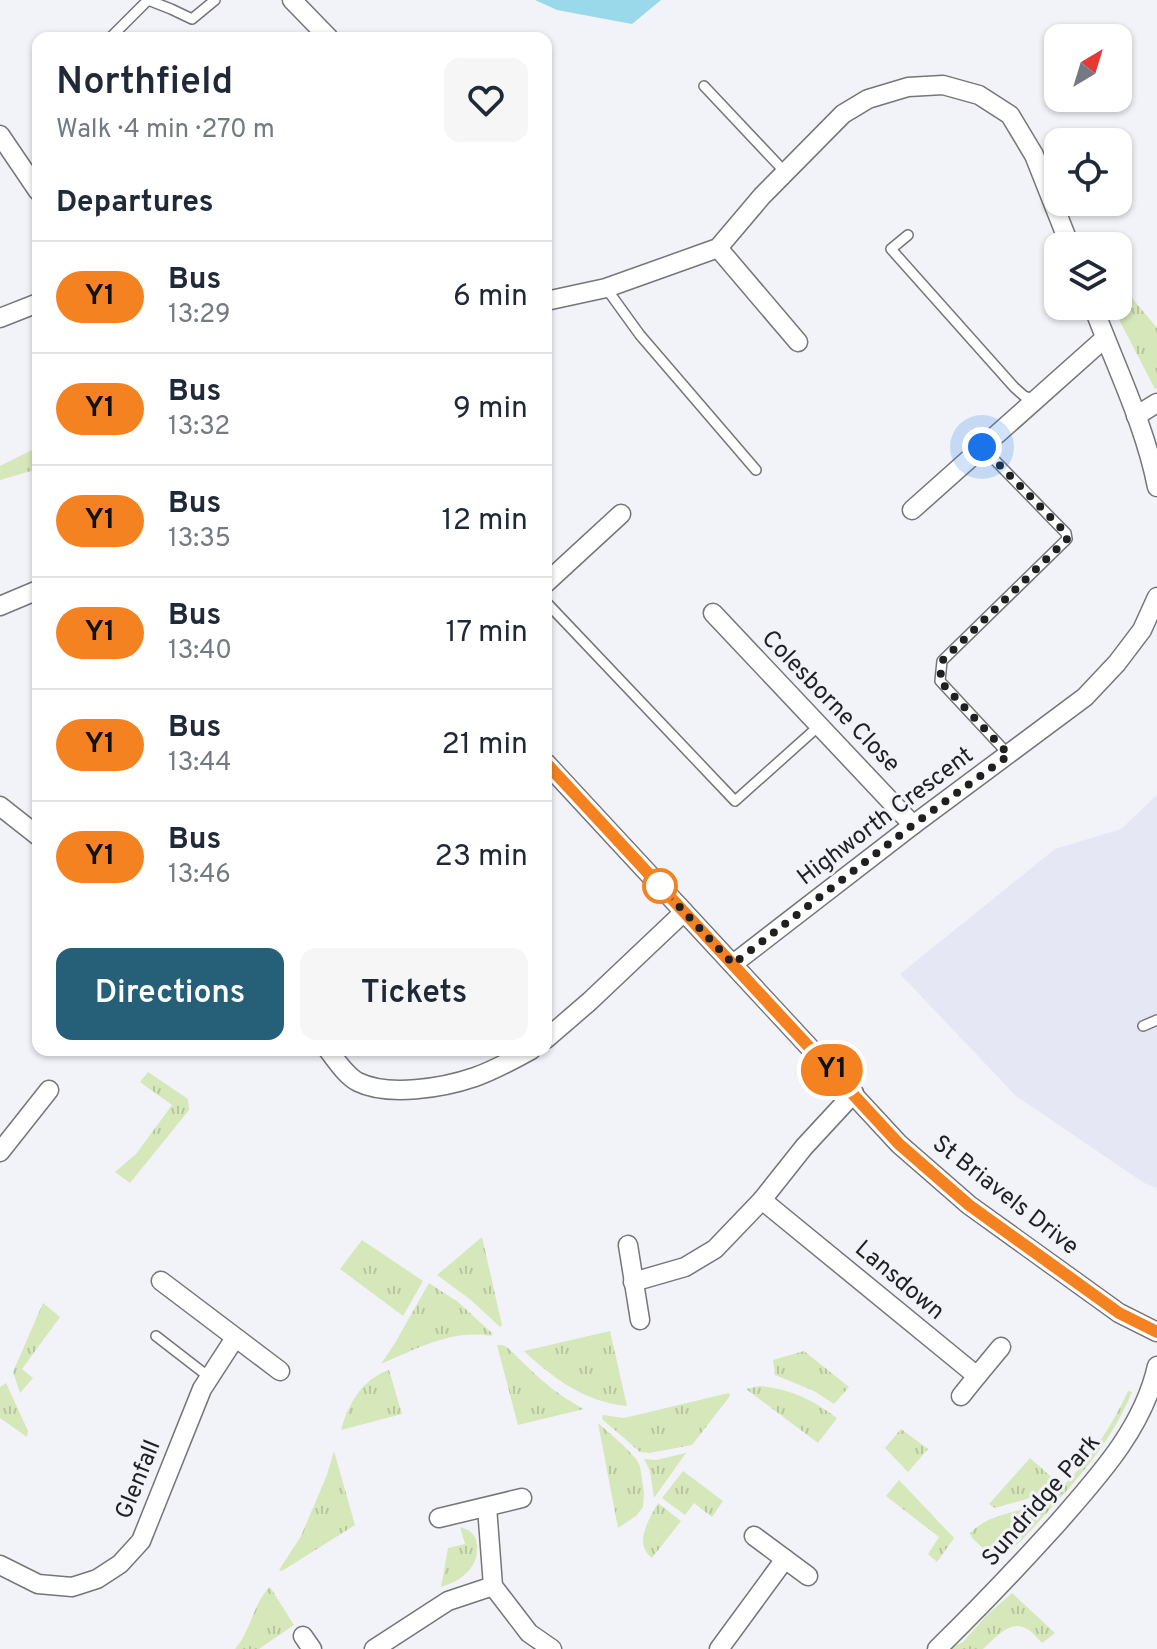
<!DOCTYPE html>
<meta charset="utf-8">
<style>
:root{--surface:#fff;--page:#f6f6f7;--text:#1f2937;--muted:#747a83;--line:#e0e1e3;--accent:#265f78}
body{margin:0;font-family:Overpass,sans-serif;background:var(--page);color:var(--text);height:100vh;display:flex;flex-direction:column;font-size:30px;white-space:nowrap}
*{box-sizing:border-box;margin:0}
p{font-size:26px;color:var(--muted)}
.icon{flex:none;width:44px;height:44px;fill:none;stroke:currentColor;stroke-width:2;stroke-linecap:round;stroke-linejoin:round}
.map{position:relative;flex:1;overflow:hidden}
.side{position:absolute;left:32px;top:32px;width:520px;height:1024px;display:flex;flex-direction:column;background:var(--surface);border-radius:16px;box-shadow:0 2px 6px #0004}
.side>*{flex:none}
.badge{padding:0 16px;border-radius:26px;font-size:28px;line-height:52px}
.needle{width:52px;rotate:38deg}
.tools{position:absolute;left:1044px;top:24px;display:grid;gap:16px}
.tools a{display:grid;place-items:center;width:88px;height:88px;border-radius:16px;background:var(--surface);box-shadow:0 2px 6px #0004;font-size:40px}
.you{position:absolute;width:40px;height:40px;margin:-20px;border:6px solid #fff;border-radius:50%;background:#1a73e8;box-shadow:0 0 0 12px #1a73e833}
.map>.badge{position:absolute;translate:-50% -50%;box-shadow:0 0 0 4px #fff}
h2{padding:0 24px;font-size:30px;line-height:72px}
.round{display:grid;place-items:center;flex:none;width:84px;height:84px;border-radius:16px;background:var(--page)}
.headline{display:flex;align-items:center;justify-content:space-between;height:136px;padding:0 24px}
h1{font-size:38px;font-weight:600;line-height:60px}
.primary-button{display:flex;gap:16px;margin-top:auto;padding:16px 24px}
.primary-button a{flex:1;height:92px;border-radius:16px;background:var(--accent);color:#fff;font-size:32px;font-weight:600;line-height:92px;text-align:center}
.primary-button a+a{background:var(--page);color:var(--text)}
ul{padding:0;list-style:none}
li{display:flex;align-items:center;gap:24px;height:112px;padding:0 24px;border-top:2px solid var(--line)}
li div{flex:1}
li b{display:block;font-size:30px}
li em{font-style:normal}
li .badge{min-width:88px;font-weight:700;text-align:center}
.map>svg:first-child{display:block}
.built{fill:#e5e7f4}
.grass{fill:url(#grass-tufts)}
.water{fill:#99d9e9}
.lines{fill:none;stroke-linecap:round;stroke-linejoin:round}
.service-casing{stroke:#75757a;stroke-width:12}
.minor-casing{stroke:#75757a;stroke-width:21}
.service{stroke:#fff;stroke-width:9}
.minor{stroke:#fff;stroke-width:18}
.line-casing{stroke:#fff;stroke-width:18}
.line{stroke:#f58220;stroke-width:12}
.walk{stroke:#1f2022;stroke-width:8;stroke-dasharray:0 14.4}
.stop-dot{fill:#fff;stroke:#f58220;stroke-width:4}
.labels{text-anchor:middle;dominant-baseline:central;stroke-width:6;stroke-linejoin:round;paint-order:stroke}
.street-label{font-size:24px;fill:#1f2022;stroke:#f2f3f8}
</style>
<div class="map">
<svg width="1157" height="1649" viewBox="0 0 1157 1649">
<defs>
<pattern id="grass-tufts" width="24" height="20" patternUnits="userSpaceOnUse" patternTransform="scale(2)"><rect width="24" height="20" fill="#d6e7b9"/><path d="M3 7l-1-3M5 7V3M7 7l1-3M15 17l-1-3M17 17v-4M19 17l1-3" fill="none" stroke="#b7c69f"/></pattern>
</defs>
<rect width="100%" height="100%" fill="#f2f3f8"/>
<!-- built -->
<polygon class="built" points="1157,795 1157,1188 1144,1183 1016,1096 900,974 1055,849 1121,829"/>
<!-- grass -->
<g class="grass">
<polygon points="1118,281 1157,328 1157,388 1155,389 1112,306 1118,306"/>
<polygon points="38,447 38,469 0,480 0,466"/>
<polygon points="148,1072 188,1099 189,1110 130,1183 115,1172 136,1154 172,1105 140,1082"/>
<polygon points="482,1237 502,1325 500,1327 471,1300 437,1275"/>
<polygon points="362,1240 423,1281 403,1316 340,1269"/>
<path d="M429,1283L458,1302L493,1334L491,1336C452,1329 416,1349 381,1364L395,1343Z"/>
<polygon points="43,1303 60,1317 22,1369 33,1378 20,1393 13,1372"/>
<path d="M610,1331L627,1406C585,1402 554,1379 524,1351Z"/>
<path d="M497,1345H503L508,1348C535,1374 550,1391 584,1409L518,1425Z"/>
<polygon points="804,1351 849,1387 834,1404 814,1391 775,1375 773,1360"/>
<path d="M389,1370L402,1414L341,1430C348,1404 362,1379 389,1370Z"/>
<polygon points="6,1383 28,1431 27,1437 0,1418 0,1387"/>
<path d="M760,1386C789,1388 815,1401 837,1418L818,1443L746,1389Z"/>
<path d="M1128,1391L1132,1392C1109,1449 1063,1495 1022,1540L1013,1548L1010,1546L997,1561L972,1538L970,1533C991,1512 1014,1515 1038,1503C1075,1486 1112,1427 1128,1391Z"/>
<polygon points="729,1393 730,1396 692,1445 649,1453 640,1452 602,1419 603,1415 624,1418"/>
<polygon points="598,1423 623,1445 636,1459 640,1466 644,1493 643,1507 636,1516 618,1528"/>
<polygon points="901,1429 928,1449 908,1472 885,1448"/>
<polygon points="334,1451 355,1525 282,1571 279,1570 301,1536 327,1475"/>
<polygon points="686,1453 654,1498 650,1471 644,1459 656,1460"/>
<path d="M1030,1458L1058,1483C1039,1498 1018,1501 995,1508L989,1504Z"/>
<polygon points="683,1471 723,1501 712,1517 694,1503 685,1515 662,1498"/>
<polygon points="899,1480 954,1538 937,1562 928,1554 939,1537 886,1496"/>
<path d="M658,1503L681,1521L652,1558C633,1544 649,1519 658,1503Z"/>
<path d="M460,1527C470,1530 476,1534 477,1545C479,1568 461,1581 441,1587L448,1548L465,1544Z"/>
<path d="M270,1587L294,1625L259,1649H235C251,1631 253,1603 270,1587Z"/>
<path d="M1012,1593L1055,1633L1042,1643C1037,1638 1033,1632 1027,1629C1011,1618 994,1639 983,1649H949L963,1642L987,1615Z"/>
</g>
<!-- water -->
<polygon class="water" points="535,0 661,0 632,24 557,10"/>
<g class="lines">
<defs>
<g id="service">
<polyline points="110,38 148,0 171,9 192,19 215,0"/>
<polyline points="704,86 785,172"/>
<polyline points="908,235 891,249 1014,387 1024,396 1035,400"/>
<polyline points="606,288 640,335 756,470"/>
<polyline points="982,447 1058,525 1066,533 1067,539 942,661 940,681 1009,755"/>
<polyline points="546,602 735,801 820,725"/>
<polyline points="1143,1026 1157,1020"/>
<polyline points="156,1336 209,1377"/>
</g>
<g id="minor">
<polyline points="292,0 329,38"/>
<polyline points="0,135 38,191"/>
<polyline points="718,248 798,342"/>
<polyline points="546,301 606,288 718,248 762,196 843,114 868,99 908,87 943,85 979,95 1010,115 1034,155 1070,246"/>
<path d="M1093,306C1115,365 1145,425 1157,487"/>
<polyline points="0,318 38,303"/>
<polyline points="1136,416 1157,403"/>
<polyline points="912,510 1105,338"/>
<polyline points="546,583 621,514"/>
<polyline points="0,606 38,590"/>
<polyline points="713,613 913,825"/>
<polyline points="546,763 899,1144 969,1205 1119,1313 1157,1332"/>
<polyline points="0,806 38,836"/>
<polyline points="733,964 913,825 1085,697 1117,663 1142,630 1157,597"/>
<polyline points="546,1039 590,1001 684,912"/>
<path d="M328,1050C336,1060 346,1076 358,1082C388,1097 443,1088 475,1077C495,1070 513,1060 531,1050"/>
<polyline points="0,1152 49,1090"/>
<polyline points="762,1200 977,1376 1001,1347"/>
<polyline points="628,1245 640,1320"/>
<polyline points="161,1281 280,1371"/>
<polyline points="633,1282 685,1267 715,1249 762,1200 804,1147 854,1093"/>
<polyline points="961,1396 977,1376"/>
<polyline points="487,1507 493,1586 529,1633 552,1649"/>
<polyline points="439,1518 522,1498"/>
<polyline points="754,1536 808,1576"/>
<polyline points="0,1565 38,1584 72,1587 97,1579 120,1564 141,1541 202,1389 235,1338"/>
<polyline points="303,1636 312,1649"/>
<polyline points="374,1649 448,1601 493,1586"/>
<polyline points="719,1649 785,1559"/>
<path d="M937,1649C978,1609 1017,1568 1056,1525C1097,1478 1143,1429 1157,1366"/>
</g>
</defs>
<!-- service casing -->
<use href="#service" class="service-casing"/>
<!-- minor casing -->
<use href="#minor" class="minor-casing"/>
<!-- service -->
<use href="#service" class="service"/>
<!-- minor -->
<use href="#minor" class="minor"/>
</g>
<g class="lines">
<defs>
<polyline id="line" points="546,763 899,1144 969,1205 1119,1313 1157,1332"/>
</defs>
<!-- line casing -->
<use href="#line" class="line-casing"/>
<!-- line -->
<use href="#line" class="line"/>
<!-- walk -->
<polyline class="walk" points="660,886 733,964 913,825 1009,755 940,681 942,661 1067,539 1066,533 982,447"/>
</g>
<!-- markers -->
<circle class="stop-dot" cx="660" cy="886" r="16"/>
<g class="labels">
<!-- street labels -->
<g class="street-label">
<text transform="translate(830 702) rotate(46)">Colesborne Close</text>
<text transform="translate(886 817) rotate(-37)">Highworth Crescent</text>
<text transform="translate(1005 1196) rotate(38)">St Briavels Drive</text>
<text transform="translate(899 1281) rotate(40)">Lansdown</text>
<text transform="translate(139 1480) rotate(-68)">Glenfall</text>
<text transform="translate(1042 1501) rotate(-49)">Sundridge Park</text>
</g>
</g>
</svg>
<div class="tools">
<a><svg class="needle" viewBox="-14 -14 28 28"><path d="M0-13l5 13h-10z" fill="#e53935"/><path d="M0 13l5-13h-10z" fill="#747a83"/></svg></a>
<a><svg class="icon" aria-label="locate" viewBox="0 0 24 24"><circle cx="12" cy="12" r="6"/><path d="M12 2v4M12 18v4M2 12h4M18 12h4"/></svg></a>
<a><svg class="icon" aria-label="layers" viewBox="0 0 24 24"><path d="M12 4l9 5-9 5-9-5zM3 14l9 5 9-5"/></svg></a>
</div>
<div class="you" style="left:982px;top:447px"></div>
<b class="badge" style="left:832px;top:1070px;background:#f58220;color:#111">Y1</b>
<section class="side">
<div class="headline"><div><h1>Northfield</h1><p>Walk · 4 min · 270 m</p></div><a class="round"><svg class="icon" aria-label="heart" viewBox="0 0 24 24"><path d="M12 20l-8-8c-3-5 5-10 8-4 3-6 11-1 8 4z"/></svg></a></div>
<h2>Departures</h2>
<ul>
<li><span class="badge" style="background:#f58220;color:#111">Y1</span><div><b>Bus</b><p>13:29</p></div><em>6 min</em></li>
<li><span class="badge" style="background:#f58220;color:#111">Y1</span><div><b>Bus</b><p>13:32</p></div><em>9 min</em></li>
<li><span class="badge" style="background:#f58220;color:#111">Y1</span><div><b>Bus</b><p>13:35</p></div><em>12 min</em></li>
<li><span class="badge" style="background:#f58220;color:#111">Y1</span><div><b>Bus</b><p>13:40</p></div><em>17 min</em></li>
<li><span class="badge" style="background:#f58220;color:#111">Y1</span><div><b>Bus</b><p>13:44</p></div><em>21 min</em></li>
<li><span class="badge" style="background:#f58220;color:#111">Y1</span><div><b>Bus</b><p>13:46</p></div><em>23 min</em></li>
</ul>
<div class="primary-button"><a>Directions</a><a>Tickets</a></div>
</section>
</div>
